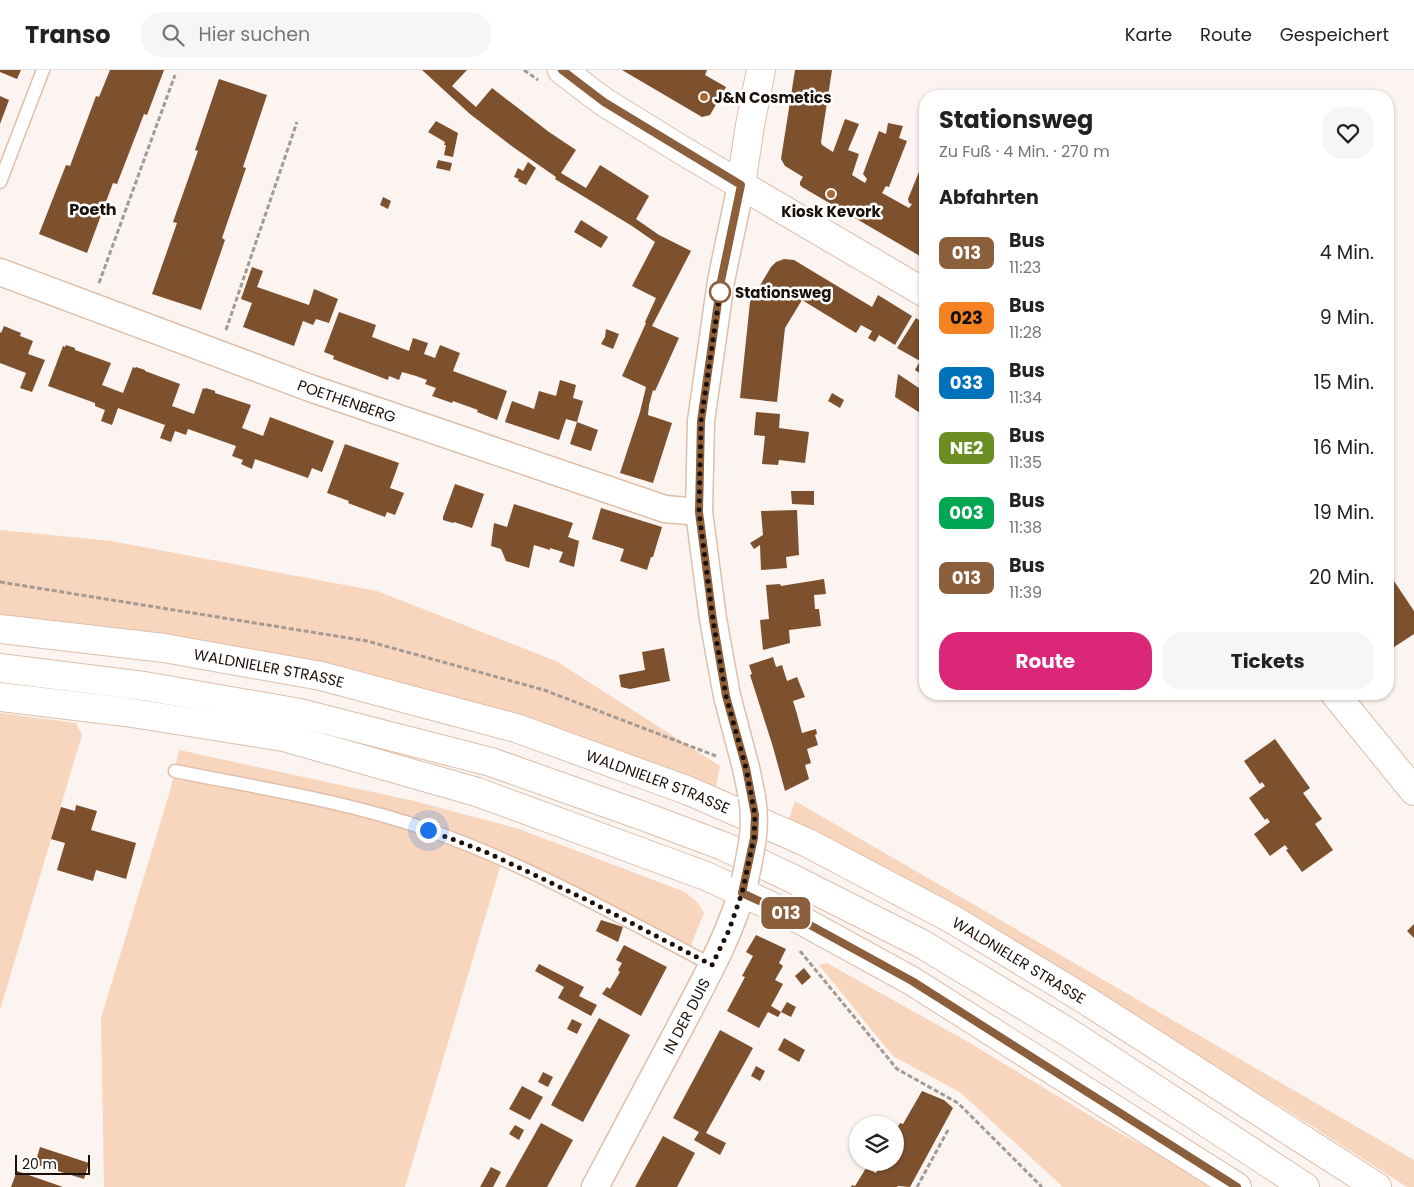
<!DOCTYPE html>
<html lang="de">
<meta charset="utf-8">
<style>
:root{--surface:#fff;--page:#f6f6f6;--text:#222;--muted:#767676;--line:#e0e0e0;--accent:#db2777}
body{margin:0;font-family:Poppins,sans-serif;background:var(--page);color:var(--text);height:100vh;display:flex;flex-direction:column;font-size:19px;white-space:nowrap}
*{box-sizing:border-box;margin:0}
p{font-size:16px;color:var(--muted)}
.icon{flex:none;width:28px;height:28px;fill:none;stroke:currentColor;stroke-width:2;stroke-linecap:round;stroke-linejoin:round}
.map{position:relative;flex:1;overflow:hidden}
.sheet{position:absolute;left:919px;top:20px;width:475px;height:610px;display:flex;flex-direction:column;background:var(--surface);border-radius:20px;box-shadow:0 1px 4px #0004}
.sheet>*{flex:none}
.badge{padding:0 10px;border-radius:8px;font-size:18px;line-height:32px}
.tools{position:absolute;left:849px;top:1046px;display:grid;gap:10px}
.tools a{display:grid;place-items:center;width:55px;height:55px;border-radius:50%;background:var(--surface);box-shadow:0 1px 4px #0004;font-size:25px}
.scale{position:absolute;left:15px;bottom:12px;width:75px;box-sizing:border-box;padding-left:5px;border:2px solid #1c110a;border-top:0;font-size:14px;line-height:18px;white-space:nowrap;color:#1c110a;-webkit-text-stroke:4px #fff;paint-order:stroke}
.you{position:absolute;width:25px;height:25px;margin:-12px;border:4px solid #fff;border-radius:50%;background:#1a73e8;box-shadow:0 0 0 8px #1a73e833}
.map>.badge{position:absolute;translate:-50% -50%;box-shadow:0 0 0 2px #fff}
h2{padding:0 20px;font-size:19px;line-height:45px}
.round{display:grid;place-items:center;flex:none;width:52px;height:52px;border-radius:20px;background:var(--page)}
.head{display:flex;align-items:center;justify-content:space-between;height:85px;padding:0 20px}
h1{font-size:24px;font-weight:700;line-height:38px}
.cta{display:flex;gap:10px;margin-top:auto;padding:10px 20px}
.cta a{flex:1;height:58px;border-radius:20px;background:var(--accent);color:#fff;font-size:20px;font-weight:700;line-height:58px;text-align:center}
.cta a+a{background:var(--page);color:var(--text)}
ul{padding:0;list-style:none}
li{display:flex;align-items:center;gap:15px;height:65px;padding:0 20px}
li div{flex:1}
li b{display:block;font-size:19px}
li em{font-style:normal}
li .badge{min-width:55px;font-weight:700;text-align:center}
header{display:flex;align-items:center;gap:30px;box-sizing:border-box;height:70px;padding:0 25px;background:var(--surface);border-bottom:1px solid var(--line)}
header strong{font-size:24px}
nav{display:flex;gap:28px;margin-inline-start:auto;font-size:18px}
.search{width:350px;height:45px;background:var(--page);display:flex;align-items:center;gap:12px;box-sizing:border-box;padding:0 18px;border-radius:20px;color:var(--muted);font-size:19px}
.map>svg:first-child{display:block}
.green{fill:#f8d5bd}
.building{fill:#7d502e}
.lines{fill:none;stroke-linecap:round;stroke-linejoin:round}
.service-casing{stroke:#debfaa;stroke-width:15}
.minor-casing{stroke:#debfaa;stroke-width:29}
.tertiary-casing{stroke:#debfaa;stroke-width:30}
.secondary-casing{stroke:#debfaa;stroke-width:30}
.trunk-casing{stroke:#debfaa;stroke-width:30}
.path{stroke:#a39a95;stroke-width:3;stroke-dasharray:5 2.5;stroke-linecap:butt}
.service{stroke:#fff;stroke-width:12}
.minor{stroke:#fff;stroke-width:26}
.tertiary{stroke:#fff;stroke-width:28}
.secondary{stroke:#fff;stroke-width:28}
.trunk{stroke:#fff;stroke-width:28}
.minor-bridge-casing{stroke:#debfaa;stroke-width:29;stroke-linecap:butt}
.minor-bridge{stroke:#fff;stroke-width:26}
.line-casing{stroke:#fff;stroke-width:11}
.line{stroke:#8b5e3c;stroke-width:8}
.walk{stroke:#1c110a;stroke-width:5;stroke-dasharray:0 9}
.poi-dot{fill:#ab6935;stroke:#fff;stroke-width:2}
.stop-dot{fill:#fff;stroke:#8b5e3c;stroke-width:2.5}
.labels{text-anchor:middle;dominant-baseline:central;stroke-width:5;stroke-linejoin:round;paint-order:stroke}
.poi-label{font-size:15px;font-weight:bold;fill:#1c110a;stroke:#fff;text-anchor:start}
.stop-label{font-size:15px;font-weight:bold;fill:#1c110a;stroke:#fff;text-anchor:start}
.street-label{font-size:15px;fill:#1c110a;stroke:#fff}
.neighbourhood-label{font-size:16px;font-weight:bold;fill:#1c110a;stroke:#fff}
</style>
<header>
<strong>Transo</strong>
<div class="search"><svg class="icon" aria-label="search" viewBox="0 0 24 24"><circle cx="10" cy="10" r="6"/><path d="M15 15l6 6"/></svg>Hier suchen</div>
<nav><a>Karte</a><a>Route</a><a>Gespeichert</a></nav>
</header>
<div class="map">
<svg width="1414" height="1117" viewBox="0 0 1414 1117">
<rect width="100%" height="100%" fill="#fbf4f0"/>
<!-- green -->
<g class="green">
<polygon points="0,460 111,471 377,521 556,591 720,696 715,721 628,684 0,546"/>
<polygon points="0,643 76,653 82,665 0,940"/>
<polygon points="179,680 414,731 519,759 685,822 697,832 704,843 685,889 621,853 501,794 405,1117 104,1117 101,948 170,721"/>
<polygon points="795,731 1414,1090 1414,1117 1407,1117 1282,1037 788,752"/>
<polygon points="827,893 968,972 1107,1056 1219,1117 1063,1117 961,1023 893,986 819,895"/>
</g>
<!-- building -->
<g class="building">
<polygon points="0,0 21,0 17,9 0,2"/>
<polygon points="110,0 164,0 147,45 144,44 117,114 113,113 87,183 39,164 66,95 70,96 96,26 99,27"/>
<polygon points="422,0 467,0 452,16 476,37 492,18 549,62 576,80 561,103 586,118 600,95 649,126 636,149 659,165 691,181 652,256 679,268 655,321 653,320 649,335 648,345 672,353 653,413 620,403 640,342 646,317 622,306 646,253 645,252 656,228 632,216 655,172 632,156 555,109 556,107 513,77 470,44"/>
<polygon points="622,0 707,0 705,5 726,17 710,45 702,47"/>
<polygon points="795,0 832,0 821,72 822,75 833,82 845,49 859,54 848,80 859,84 852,105 865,113 867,109 863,104 879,61 886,64 888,53 903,56 899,68 907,71 889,117 886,116 882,123 909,138 912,134 909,133 908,129 925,87 925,189 802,117 800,115 800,112 803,107 785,96 781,89"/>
<polygon points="219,9 267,25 243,97 246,98 222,168 225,170 201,240 152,224 177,153 173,152 198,81 195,80"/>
<polygon points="0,26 9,30 0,54"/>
<polygon points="436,51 458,63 453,87 444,85 446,75 444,75 445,72 428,62"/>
<polygon points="438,90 452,93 450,101 436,98"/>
<polygon points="528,92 536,98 526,115 518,111 519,109 514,107 518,98 523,101"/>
<polygon points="383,127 391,131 388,139 380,135"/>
<polygon points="581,150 608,167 601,178 574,162"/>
<polygon points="784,189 794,190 872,237 878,225 912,246 895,275 879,265 875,272 868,268 872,261 861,255 856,263 802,230 785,258 777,332 740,328 750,232 771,197 776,192"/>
<polygon points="252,197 263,201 257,217 309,235 314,219 338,229 329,253 316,249 313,255 303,251 294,276 243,257 252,233 241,229"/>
<polygon points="339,242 376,255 372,267 409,281 413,268 428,273 424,284 435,288 440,275 460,283 453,301 507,321 497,350 477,342 478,340 453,331 452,333 432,326 436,318 425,314 427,310 416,306 402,302 399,310 389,306 388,310 333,289 334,286 324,282"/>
<polygon points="916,248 925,254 925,302 923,305 915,300 920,291 897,278"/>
<polygon points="4,256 21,263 20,266 33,271 28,284 45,290 32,322 20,318 26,303 0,293 0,262 1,263"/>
<polygon points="606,259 619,264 613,279 601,274 605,267"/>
<polygon points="66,275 75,278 75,280 111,293 102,315 123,323 133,297 135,298 136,297 145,300 145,301 180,314 172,336 194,344 203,318 205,319 206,318 215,321 215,323 251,335 242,358 263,366 270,347 334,371 322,402 312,398 308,408 255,389 252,399 241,394 243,390 232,386 236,376 188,359 186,365 175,361 171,372 160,368 165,355 118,338 112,355 101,351 105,340 95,336 95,333 48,316 63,276 65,277"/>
<polygon points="898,304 925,322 925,346 895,327"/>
<polygon points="560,310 576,315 573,328 583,331 577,352 566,349 559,370 505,352 512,331 534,339 539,321 556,326"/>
<polygon points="832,323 844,330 840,338 828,331"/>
<polygon points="756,342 780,344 779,358 809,362 805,393 779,390 778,395 762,394 765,366 754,365"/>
<polygon points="577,352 598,360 591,381 570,374"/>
<polygon points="345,374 399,393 390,418 404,423 395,445 387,442 385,447 348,433 349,431 327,423"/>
<polygon points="455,414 484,424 472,458 454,452 453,453 443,450 443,447"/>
<polygon points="791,421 814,421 814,435 792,434"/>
<polygon points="514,434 573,453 568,467 579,471 574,497 559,492 563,482 550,478 550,480 534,475 529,498 506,491 501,479 491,476 494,453 507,457"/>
<polygon points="601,438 662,457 653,487 651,487 647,500 620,491 624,479 592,469"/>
<polygon points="797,440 799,485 786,487 787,498 761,500 760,475 754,479 750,473 763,465 761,441"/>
<polygon points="1388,502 1414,541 1414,564 1388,581"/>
<polygon points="824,509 826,524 814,525 815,539 819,539 821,556 789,560 790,573 763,580 760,550 769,549 766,515 780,514 781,516"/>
<polygon points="664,578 670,611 630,619 621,617 619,605 645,600 642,582"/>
<polygon points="773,587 776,597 782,595 787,611 797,607 805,627 793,631 797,644 802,663 816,659 817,664 815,665 818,675 807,679 811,693 805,695 809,709 785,721 773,677 750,605 752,604 749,595"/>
<polygon points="1275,669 1310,718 1303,723 1322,749 1315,754 1333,780 1302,802 1286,780 1288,779 1285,775 1270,786 1254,764 1270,752 1267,748 1265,750 1249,728 1265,716 1262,712 1260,714 1244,691"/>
<polygon points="76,735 97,741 91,760 136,773 126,809 96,800 93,811 57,800 65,773 51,769 61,737 75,741"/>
<polygon points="601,850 623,857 618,872 596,861"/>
<polygon points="1414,854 1414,868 1407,861"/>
<polygon points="756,865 786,879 779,893 783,896 775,910 783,914 771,936 781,942 778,947 768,942 759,958 727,941 745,907 742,906 753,886 746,882"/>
<polygon points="624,875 667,897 641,946 602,924 607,917 610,919 620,902 618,900 622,893 616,890"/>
<polygon points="539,894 584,917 579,926 597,935 591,946 558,928 564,917 535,901"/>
<polygon points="804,898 811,907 802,915 795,906"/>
<polygon points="787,932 796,937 791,947 781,942"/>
<polygon points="599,948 630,965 583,1052 551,1035"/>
<polygon points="572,949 582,954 577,964 567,959"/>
<polygon points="720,960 753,978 706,1063 726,1073 720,1085 694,1070 699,1062 673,1048"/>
<polygon points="784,968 805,980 799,992 778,980"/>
<polygon points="756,996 765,1001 760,1011 751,1006"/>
<polygon points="543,1002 553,1007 548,1017 538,1012"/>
<polygon points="522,1016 543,1027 530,1050 509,1039"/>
<polygon points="922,1021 944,1030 953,1038 910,1117 898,1116 897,1117 851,1117 852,1115 855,1116 866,1098 876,1103 882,1092 895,1092 895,1062 900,1053 903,1054"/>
<polygon points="541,1053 573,1070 547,1117 505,1117"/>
<polygon points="515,1055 524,1060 519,1070 509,1064"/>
<polygon points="663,1066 695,1083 677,1117 635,1117"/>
<polygon points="40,1077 89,1093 84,1109 35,1094"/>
<polygon points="491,1097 501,1102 493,1117 480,1117"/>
<polygon points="17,1101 63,1117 11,1117"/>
</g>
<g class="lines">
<defs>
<g id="service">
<polyline points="0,112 43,0"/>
<path d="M175,701C259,718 347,731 429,760C526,794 620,847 712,895"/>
</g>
<g id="minor">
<polyline points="741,115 721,211 701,351 699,442 713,549 727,626 746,698 752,727"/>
<path id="s1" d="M0,202L310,318L665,439L699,442"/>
<path id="s2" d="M595,1117C623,1064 651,1012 679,959C704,911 732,863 745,810"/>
</g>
<polyline id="tertiary" points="741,115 750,55 761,0"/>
<g id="secondary">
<polyline points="562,0 604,32 685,82 925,223"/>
<polyline points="1335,624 1414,721"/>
</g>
<g id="trunk">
<path id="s3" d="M0,559L164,578L321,606L516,658L689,721L806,772L952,849L1084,929L1377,1117"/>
<polyline points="0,598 144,616 300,643 491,692 643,746 723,776 789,807 922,874 1071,964 1305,1117"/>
<polyline points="0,627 126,642 284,667 477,722 706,806 799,849 912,911 1237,1117"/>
</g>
</defs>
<!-- service casing -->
<use href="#service" class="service-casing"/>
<!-- minor casing -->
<use href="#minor" class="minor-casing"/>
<!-- tertiary casing -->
<use href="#tertiary" class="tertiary-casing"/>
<!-- secondary casing -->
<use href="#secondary" class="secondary-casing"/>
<!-- trunk casing -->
<use href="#trunk" class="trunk-casing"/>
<!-- path -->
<g class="path">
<polyline points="524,0 538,10"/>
<polyline points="99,213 175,5"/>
<polyline points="226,260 297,52"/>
<polyline points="0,512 367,571 544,620 716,686"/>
<polyline points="800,881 897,999 958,1033 1042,1117"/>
<polyline points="917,1117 948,1060"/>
</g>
<!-- service -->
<use href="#service" class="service"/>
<!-- minor -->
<use href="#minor" class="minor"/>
<!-- tertiary -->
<use href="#tertiary" class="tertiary"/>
<!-- secondary -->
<use href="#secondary" class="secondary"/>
<!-- trunk -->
<use href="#trunk" class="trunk"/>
<defs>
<path id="minor-bridge" d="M745,810C751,780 757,758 752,727"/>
</defs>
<!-- minor-bridge casing -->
<use href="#minor-bridge" class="minor-bridge-casing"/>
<!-- minor-bridge -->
<use href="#minor-bridge" class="minor-bridge"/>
</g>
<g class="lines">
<defs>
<polyline id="line" points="562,0 604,32 741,115 721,211 701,351 699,442 713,550 726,626 746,698 755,745 754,768 742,823 799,849 912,911 1237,1117"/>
</defs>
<!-- line casing -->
<use href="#line" class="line-casing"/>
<!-- line -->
<use href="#line" class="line"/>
<!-- walk -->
<polyline class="walk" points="428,760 486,782 520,798 587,830 712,895 729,860 742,823 754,768 755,745 746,698 726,626 713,550 699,442 701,351 720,222"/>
</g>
<!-- markers -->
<g class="poi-dot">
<circle cx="704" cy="27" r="5"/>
<circle cx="831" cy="124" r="5"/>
</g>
<circle class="stop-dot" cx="720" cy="222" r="10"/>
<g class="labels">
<!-- poi labels -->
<g class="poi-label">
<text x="714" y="27">J&amp;N Cosmetics</text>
<text x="831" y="141" text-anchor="middle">Kiosk Kevork</text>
</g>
<!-- stop labels -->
<g class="stop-label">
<text x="735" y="222">Stationsweg</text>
</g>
<!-- street labels -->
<g class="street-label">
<text stroke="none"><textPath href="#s1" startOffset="370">POETHENBERG</textPath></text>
<text stroke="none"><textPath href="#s3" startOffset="272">WALDNIELER STRASSE</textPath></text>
<text stroke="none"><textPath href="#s3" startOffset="678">WALDNIELER STRASSE</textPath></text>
<text stroke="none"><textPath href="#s3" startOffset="1082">WALDNIELER STRASSE</textPath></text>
<text stroke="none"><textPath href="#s2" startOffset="194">IN DER DUIS</textPath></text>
</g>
<!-- neighbourhood labels -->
<g class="neighbourhood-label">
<text x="93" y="139">Poeth</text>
</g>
</g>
</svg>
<div class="tools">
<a><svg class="icon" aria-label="layers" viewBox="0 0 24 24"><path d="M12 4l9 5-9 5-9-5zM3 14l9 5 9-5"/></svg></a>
</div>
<div class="scale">20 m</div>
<div class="you" style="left:428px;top:760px"></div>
<b class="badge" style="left:786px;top:843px;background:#8b5e3c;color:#fff">013</b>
<section class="sheet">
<div class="head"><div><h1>Stationsweg</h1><p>Zu Fuß · 4 Min. · 270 m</p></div><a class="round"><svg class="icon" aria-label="heart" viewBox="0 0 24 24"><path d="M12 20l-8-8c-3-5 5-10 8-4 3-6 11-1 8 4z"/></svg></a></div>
<h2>Abfahrten</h2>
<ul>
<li><span class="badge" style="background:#8b5e3c;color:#fff">013</span><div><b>Bus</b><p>11:23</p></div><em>4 Min.</em></li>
<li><span class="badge" style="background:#f58220;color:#111">023</span><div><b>Bus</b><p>11:28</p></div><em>9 Min.</em></li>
<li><span class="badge" style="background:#0072bc;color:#fff">033</span><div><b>Bus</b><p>11:34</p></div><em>15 Min.</em></li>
<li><span class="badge" style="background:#6b8e23;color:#fff">NE2</span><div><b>Bus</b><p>11:35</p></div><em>16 Min.</em></li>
<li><span class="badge" style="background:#00a651;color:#fff">003</span><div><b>Bus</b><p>11:38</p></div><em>19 Min.</em></li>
<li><span class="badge" style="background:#8b5e3c;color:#fff">013</span><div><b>Bus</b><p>11:39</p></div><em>20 Min.</em></li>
</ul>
<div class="cta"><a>Route</a><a>Tickets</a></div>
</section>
</div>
